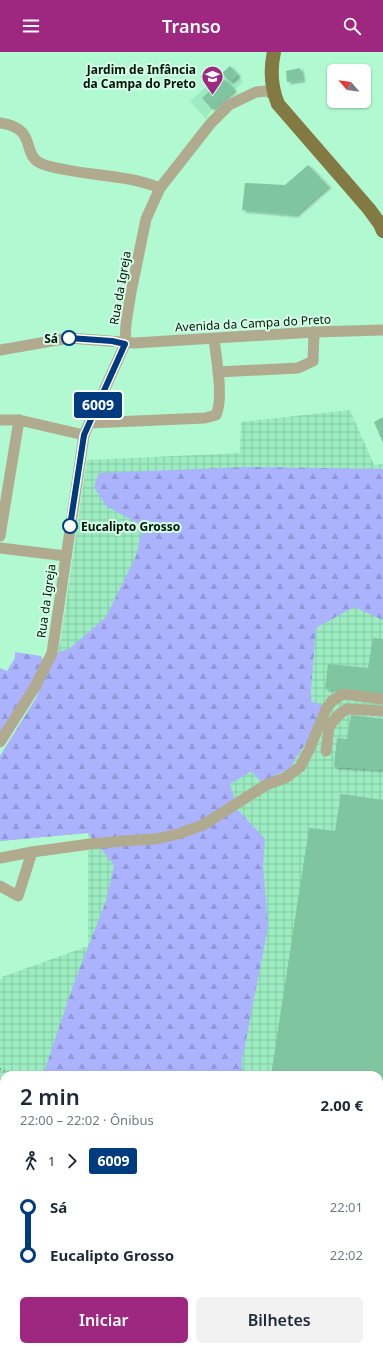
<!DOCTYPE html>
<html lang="pt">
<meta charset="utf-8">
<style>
:root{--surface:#fff;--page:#f2f2f3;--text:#1f2937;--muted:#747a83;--accent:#9e2780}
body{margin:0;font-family:"Noto Sans",sans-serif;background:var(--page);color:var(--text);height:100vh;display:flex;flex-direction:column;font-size:15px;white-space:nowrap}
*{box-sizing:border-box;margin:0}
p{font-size:13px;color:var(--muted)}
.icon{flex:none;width:22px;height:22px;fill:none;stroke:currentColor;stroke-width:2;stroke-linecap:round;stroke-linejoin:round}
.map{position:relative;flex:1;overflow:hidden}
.drawer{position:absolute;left:0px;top:1019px;width:383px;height:280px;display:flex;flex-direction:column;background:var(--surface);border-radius:12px 12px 0 0;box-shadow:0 1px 3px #0004}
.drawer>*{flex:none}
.badge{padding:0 8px;border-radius:3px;font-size:14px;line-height:26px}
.needle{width:26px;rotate:298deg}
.controls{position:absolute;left:327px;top:12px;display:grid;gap:8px}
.controls a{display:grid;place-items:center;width:44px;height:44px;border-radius:6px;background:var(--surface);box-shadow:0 1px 3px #0004;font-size:20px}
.map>.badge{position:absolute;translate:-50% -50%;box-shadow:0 0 0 2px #fff}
.legs{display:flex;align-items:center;gap:6px;height:44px;padding:0 20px;font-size:13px}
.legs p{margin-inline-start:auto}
.summary{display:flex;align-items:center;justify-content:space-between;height:68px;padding:0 20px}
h1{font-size:22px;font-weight:600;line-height:30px}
.primary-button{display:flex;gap:8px;margin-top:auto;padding:8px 20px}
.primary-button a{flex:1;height:46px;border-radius:6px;background:var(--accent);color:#fff;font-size:16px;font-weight:600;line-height:46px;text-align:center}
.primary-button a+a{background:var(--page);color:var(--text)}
ul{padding:0 20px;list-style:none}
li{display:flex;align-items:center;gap:14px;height:48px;font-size:15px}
li i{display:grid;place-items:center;width:6px;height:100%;margin:0 5px;background:currentColor}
li i::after{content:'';width:10px;height:10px;margin:-5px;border:3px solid;border-radius:50%;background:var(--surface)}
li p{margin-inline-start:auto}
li:first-child i{background:linear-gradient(#0000 50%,currentColor 0)}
li:last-child i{background:linear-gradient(currentColor 50%,#0000 0)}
header{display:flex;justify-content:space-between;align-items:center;height:52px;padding:0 20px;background:var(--accent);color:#fff;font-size:18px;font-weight:600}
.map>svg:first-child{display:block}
.built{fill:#9decc1}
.industrial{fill:url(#industrial-grid);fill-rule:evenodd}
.forest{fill:url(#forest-firs)}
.building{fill:#7fc59f;filter:url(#shadow)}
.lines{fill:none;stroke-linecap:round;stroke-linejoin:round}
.path{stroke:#538067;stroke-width:1.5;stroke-dasharray:1 3;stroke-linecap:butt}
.minor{stroke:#b0ab8f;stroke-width:11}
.major{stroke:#837942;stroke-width:14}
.line-1-casing{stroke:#fff;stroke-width:9}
.line-1{stroke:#003b80;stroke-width:6}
.stop-1-dot{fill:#fff;stroke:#003b80;stroke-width:2}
.labels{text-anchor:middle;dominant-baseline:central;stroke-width:4;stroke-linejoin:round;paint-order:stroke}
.poi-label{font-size:12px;font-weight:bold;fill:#001609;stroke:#d5ffe7;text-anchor:end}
.street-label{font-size:12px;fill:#001609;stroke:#d5ffe7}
.stop-label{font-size:12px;font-weight:bold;fill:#001609;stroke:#d5ffe7;text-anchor:end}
</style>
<header><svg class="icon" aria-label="menu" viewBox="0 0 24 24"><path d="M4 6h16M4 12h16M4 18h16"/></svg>Transo<svg class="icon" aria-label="search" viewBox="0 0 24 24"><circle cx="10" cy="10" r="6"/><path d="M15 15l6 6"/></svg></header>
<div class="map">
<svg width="383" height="1299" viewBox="0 0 383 1299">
<defs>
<pattern id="industrial-grid" width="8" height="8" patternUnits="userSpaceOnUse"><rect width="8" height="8" fill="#9decc1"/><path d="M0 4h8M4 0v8" fill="none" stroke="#85caa4"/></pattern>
<pattern id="forest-firs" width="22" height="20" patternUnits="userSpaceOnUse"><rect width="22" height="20" fill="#abb2fe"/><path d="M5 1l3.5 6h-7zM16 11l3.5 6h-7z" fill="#9198d8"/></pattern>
<filter id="shadow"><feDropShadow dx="3" dy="2" stdDeviation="1" flood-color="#0004"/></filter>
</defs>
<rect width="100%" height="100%" fill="#b1f9d1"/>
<!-- built -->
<polygon class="built" points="230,14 243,30 210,60 206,67 190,49"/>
<!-- industrial -->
<path class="industrial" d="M350,358L374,413L383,412V1299H0V929L2,925L88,894V781L0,789V704L36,646L60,592L87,408L240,401L241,370ZM4,1023H379V1295H4Z"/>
<!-- forest -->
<g class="forest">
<polygon points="247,415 383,417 383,568 354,555 316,576 311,638 311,649 323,653 313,680 289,717 261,730 252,719 230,732 238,758 265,787 263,814 268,875 242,1009 243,1023 43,1023 74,931 106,849 114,813 88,781 0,789 0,704 36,646 56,601 69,597 106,565 136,504 143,474 106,454 94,435 99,421"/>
<polygon points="15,600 41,604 44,611 0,681 0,616 7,619 15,606"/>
<polygon points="379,1084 383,1084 383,1115 379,1145"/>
<polygon points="0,1177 4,1177 4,1295 281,1295 280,1299 0,1299 0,1263 2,1262 2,1242 0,1242"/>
</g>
<!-- building -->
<g class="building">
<polygon points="230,14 238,23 230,30 222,21"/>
<polygon points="300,16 302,28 287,30 286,19"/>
<polygon points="224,27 234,38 212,57 202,46"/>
<polygon points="308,113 328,134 295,163 242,158 245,131 285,133"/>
<polygon points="383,365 383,391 374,370"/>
<polygon points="373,586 383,587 383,641 325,637 328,612 368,616"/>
<polygon points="351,663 383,667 383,718 334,715 337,686 347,687"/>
<polygon points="341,742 383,748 383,1031 380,1051 379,1023 271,1023 309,776 335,779"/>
<rect x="285" y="1295" width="59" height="4"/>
</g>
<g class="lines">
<!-- path -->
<g class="path">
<polyline points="0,1017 16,1023"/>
<polyline points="0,1251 4,1251"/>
</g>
<!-- minor -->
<g class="minor">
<path d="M0,71C38,76 21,101 40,111C48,115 58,116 67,118C97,124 131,124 160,136"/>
<polyline points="0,298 69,286 135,291 314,280 383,278"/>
<polyline points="218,320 298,316 313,309 314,280"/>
<polyline points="0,368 19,368 84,383"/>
<path d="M90,371L205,366L216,363C224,347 216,305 214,287"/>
<polyline points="0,484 19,368"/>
<polyline points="0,496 66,504"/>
<polyline points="0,690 35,635 52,601 84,383 125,292 126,271 131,240 146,167 160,136 211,71 229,53 256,40 266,39 273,42"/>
<polyline points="326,699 329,676 333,669 342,660 347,657 383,659"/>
<polyline points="0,806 32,800 90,792 123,789 156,787 178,782 203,773 266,733 285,726 300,715 309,698 326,657 332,649 343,642 383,647"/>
<polyline points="0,834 18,844 32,800"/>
<polyline points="379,1242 383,1216"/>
<polyline points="370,1299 371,1295"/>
</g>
<!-- major -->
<path class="major" d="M274,0C270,18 271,35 278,52L369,157L380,172L383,179"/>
</g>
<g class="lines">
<defs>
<polyline id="line-1" points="69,286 112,289 125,292 84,383 70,474"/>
</defs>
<!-- line-1 casing -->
<use href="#line-1" class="line-1-casing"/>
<!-- line-1 -->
<use href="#line-1" class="line-1"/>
</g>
<!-- icons -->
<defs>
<symbol id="school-pin" viewBox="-11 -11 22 30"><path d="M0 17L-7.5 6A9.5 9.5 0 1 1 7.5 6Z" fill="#9e2780" stroke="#d5ffe7"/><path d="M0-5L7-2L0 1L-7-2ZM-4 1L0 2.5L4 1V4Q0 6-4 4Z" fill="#fff"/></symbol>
</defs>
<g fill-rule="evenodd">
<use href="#school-pin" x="200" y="12" width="25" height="34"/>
</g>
<!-- markers -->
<g class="stop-1-dot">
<circle cx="69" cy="286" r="7"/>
<circle cx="70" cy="474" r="7"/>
</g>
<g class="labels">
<!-- poi labels -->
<g class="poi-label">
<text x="196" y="17">Jardim de Infância<tspan x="196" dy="14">da Campa do Preto</tspan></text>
</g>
<!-- street labels -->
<g class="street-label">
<text transform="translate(120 236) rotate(-80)">Rua da Igreja</text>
<text transform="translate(253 271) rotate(-3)">Avenida da Campa do Preto</text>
<text transform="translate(46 549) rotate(-82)">Rua da Igreja</text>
</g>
<!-- stop labels -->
<g class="stop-label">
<text x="58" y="286">Sá</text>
<text x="81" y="474" text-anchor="start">Eucalipto Grosso</text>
</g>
</g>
</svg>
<div class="controls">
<a><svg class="needle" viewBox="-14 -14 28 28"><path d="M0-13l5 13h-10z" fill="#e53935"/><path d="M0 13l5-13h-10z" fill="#747a83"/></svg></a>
</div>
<b class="badge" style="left:98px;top:353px;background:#003b80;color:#fff">6009</b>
<section class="drawer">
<div class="summary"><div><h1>2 min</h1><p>22:00 – 22:02 · Ônibus</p></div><b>2.00 €</b></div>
<div class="legs"><svg class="icon" aria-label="walk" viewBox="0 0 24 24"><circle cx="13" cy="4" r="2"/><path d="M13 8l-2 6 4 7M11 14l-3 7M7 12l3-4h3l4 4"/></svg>1<svg class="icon" aria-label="forward" viewBox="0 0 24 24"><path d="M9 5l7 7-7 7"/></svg><b class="badge" style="background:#003b80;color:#fff">6009</b></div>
<ul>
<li><i style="color:#003b80"></i><b>Sá</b><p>22:01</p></li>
<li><i style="color:#003b80"></i><b>Eucalipto Grosso</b><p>22:02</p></li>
</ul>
<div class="primary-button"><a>Iniciar</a><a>Bilhetes</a></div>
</section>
</div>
